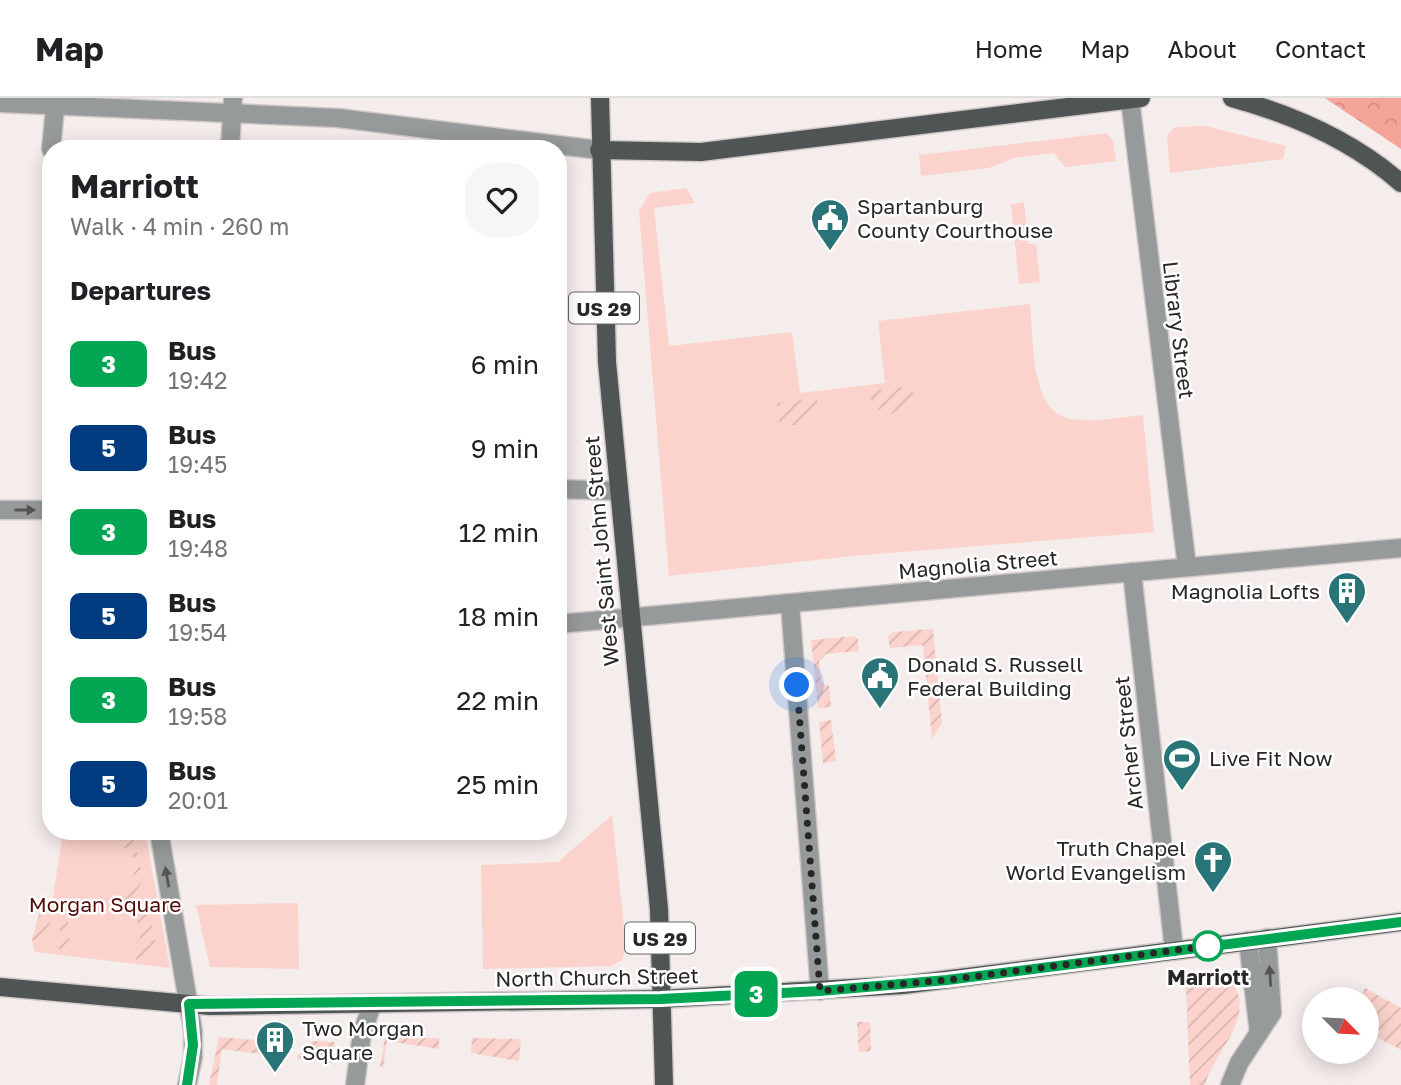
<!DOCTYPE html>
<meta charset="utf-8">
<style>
:root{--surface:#fff;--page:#f6f6f6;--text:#202124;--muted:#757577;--line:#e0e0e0}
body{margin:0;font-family:"Golos Text",sans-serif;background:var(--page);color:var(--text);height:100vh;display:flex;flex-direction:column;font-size:26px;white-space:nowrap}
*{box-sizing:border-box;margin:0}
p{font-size:23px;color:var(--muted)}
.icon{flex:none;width:38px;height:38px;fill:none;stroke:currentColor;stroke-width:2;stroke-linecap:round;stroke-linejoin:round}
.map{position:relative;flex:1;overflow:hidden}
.details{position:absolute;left:42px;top:42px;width:525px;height:700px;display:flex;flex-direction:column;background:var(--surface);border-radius:28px;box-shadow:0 4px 18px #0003}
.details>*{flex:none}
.badge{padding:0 14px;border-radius:10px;font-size:24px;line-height:46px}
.needle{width:46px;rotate:114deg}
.fabs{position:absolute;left:1302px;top:889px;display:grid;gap:14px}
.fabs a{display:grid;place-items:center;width:77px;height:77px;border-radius:50%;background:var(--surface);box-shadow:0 4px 18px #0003;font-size:35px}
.you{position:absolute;width:35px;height:35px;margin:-18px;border:5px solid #fff;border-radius:50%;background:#1a73e8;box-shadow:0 0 0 10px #1a73e833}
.map>.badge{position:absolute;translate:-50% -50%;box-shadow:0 0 0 4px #fff}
h2{padding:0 28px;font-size:26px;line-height:63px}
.round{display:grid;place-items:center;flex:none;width:74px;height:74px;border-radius:28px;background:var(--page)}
.head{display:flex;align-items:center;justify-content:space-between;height:119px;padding:0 28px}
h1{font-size:33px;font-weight:700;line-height:52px}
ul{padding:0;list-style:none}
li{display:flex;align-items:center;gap:21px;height:84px;padding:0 28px}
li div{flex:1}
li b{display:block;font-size:26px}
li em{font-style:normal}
li .badge{min-width:77px;font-weight:700;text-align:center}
header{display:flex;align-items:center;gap:42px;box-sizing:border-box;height:98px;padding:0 35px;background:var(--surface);border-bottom:2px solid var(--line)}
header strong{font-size:33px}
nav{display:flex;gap:38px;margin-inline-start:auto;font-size:24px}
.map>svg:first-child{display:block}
.green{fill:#fbd3cc}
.forest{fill:url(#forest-crowns)}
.garden{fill:url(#garden-furrows)}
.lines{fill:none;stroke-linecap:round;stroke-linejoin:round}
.minor-casing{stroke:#d0c9c8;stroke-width:21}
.major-casing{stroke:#d0c9c8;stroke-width:21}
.minor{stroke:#979a9a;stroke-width:18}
.major{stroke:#4f5555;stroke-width:18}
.oneway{fill:#555554}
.line-casing{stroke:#fff;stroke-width:16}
.line{stroke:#00a651;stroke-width:10}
.walk{stroke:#292726;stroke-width:7;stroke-dasharray:0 12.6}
.stop-dot{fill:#fff;stroke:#00a651;stroke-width:3.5}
.labels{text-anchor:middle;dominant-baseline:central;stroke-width:5;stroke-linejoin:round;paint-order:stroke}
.shield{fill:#fff;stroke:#696867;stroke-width:2}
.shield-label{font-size:19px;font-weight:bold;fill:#292726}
.poi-label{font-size:21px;fill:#292726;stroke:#fff;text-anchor:start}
.street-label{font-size:21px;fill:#292726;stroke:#fff}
.park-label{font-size:21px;fill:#520d09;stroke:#fff}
.stop-label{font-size:21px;font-weight:bold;fill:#292726;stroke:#fff}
</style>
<header>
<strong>Map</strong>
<nav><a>Home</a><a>Map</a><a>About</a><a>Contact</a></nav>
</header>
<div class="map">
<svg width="1401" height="987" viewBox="0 0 1401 987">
<defs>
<pattern id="forest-crowns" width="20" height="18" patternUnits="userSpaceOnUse" patternTransform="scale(1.75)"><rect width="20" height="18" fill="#f4a499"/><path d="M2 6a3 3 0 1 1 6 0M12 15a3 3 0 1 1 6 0" fill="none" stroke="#d18d84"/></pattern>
<pattern id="garden-furrows" width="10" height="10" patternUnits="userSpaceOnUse" patternTransform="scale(1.75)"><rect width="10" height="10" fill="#fbd3cc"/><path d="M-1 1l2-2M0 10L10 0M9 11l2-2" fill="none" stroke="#d7b5af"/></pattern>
</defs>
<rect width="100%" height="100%" fill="#f5edec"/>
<!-- green -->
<g class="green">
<polygon points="1205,28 1286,48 1283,61 1170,75 1167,37 1175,29"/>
<polygon points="1107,35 1113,43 1116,63 1065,69 1054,55 1014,60 989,70 921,78 919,57"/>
<path d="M686,90L695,105L654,110L669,248L792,234L800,295L885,285L878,223L1030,206C1034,240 1029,314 1071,321C1094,325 1120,319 1143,317L1154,434L853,458L669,478L639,113L650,95Z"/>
<polygon points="1024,104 1028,146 1036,146 1040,184 1019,186 1011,106"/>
<polygon points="612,717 626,848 622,862 612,868 483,871 481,767 558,764"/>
<polygon points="63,733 145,733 170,870 35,854 32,842 39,815 52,806"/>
<polygon points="298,805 299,871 210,869 196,807"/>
</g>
<!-- forest -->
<polygon class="forest" points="1325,0 1401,0 1401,51"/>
<!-- garden -->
<g class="garden">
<polygon points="912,288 914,309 884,318 871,301 869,293"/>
<polygon points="817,300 818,307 809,327 780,327 777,305"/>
<polygon points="933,531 942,625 932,641 923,547 890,550 888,538 893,534"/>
<polygon points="854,538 858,541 859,553 826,556 819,563 821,584 829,588 831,609 818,610 811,542"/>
<polygon points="831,622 836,663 823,665 819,624"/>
<path d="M122,733L133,734L143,782L133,800L118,809L117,800C132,789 136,778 134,760L115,740Z"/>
<polygon points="146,800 157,853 155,859 136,862 136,844 140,843 137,818 130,818 130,814"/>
<polygon points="39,817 51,820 45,845 32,842"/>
<polygon points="68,819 69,844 72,845 71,854 61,853 58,849 61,820"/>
<path d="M1231,882C1258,920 1214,953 1205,987H1190L1186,889Z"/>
<polygon points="1365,890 1401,910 1401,952 1367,934 1367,901 1360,901"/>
<polygon points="857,924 870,924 871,953 859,954"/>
<polygon points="219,939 254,942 260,956 222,951 217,987 209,987"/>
<polygon points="385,940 439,940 439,951 387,943 383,970 380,968"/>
<polygon points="472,940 521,941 519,963 471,955"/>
<polygon points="313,943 335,944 332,965 295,960"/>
</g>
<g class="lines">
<defs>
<g id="minor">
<polyline points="1130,1 1187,469"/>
<polyline points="0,5 338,20 599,52"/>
<polyline points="51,51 56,0"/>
<polyline points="230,51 233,0"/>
<polyline points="558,391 617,393"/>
<polyline points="0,412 51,412"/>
<polyline points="1132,474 1174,852"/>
<polyline points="790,506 820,893"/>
<polyline points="558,526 1401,450"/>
<polyline points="159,733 193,933 193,959 187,987"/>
<polyline points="1248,843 1259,935"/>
<polyline points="355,987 362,935 372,907"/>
<polyline points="1230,987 1239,965 1272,915 1267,840"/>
</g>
<g id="major">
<polyline points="600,0 607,264 659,811 664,987"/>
<path d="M1232,0C1294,17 1352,42 1401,85"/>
<polyline points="599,52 701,54 1141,0"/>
<polyline points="0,889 211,908 661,901 903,887 1401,824"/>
</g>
</defs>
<!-- minor casing -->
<use href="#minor" class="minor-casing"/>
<!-- major casing -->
<use href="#major" class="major-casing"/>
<!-- minor -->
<use href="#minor" class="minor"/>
<!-- major -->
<use href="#major" class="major"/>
</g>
<!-- one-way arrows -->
<defs><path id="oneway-solid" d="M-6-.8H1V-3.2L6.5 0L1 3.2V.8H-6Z" transform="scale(1.75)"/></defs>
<g class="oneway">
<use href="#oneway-solid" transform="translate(25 412)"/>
<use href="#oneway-solid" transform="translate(167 779) rotate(-100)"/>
<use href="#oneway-solid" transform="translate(1270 878) rotate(-94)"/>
</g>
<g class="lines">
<defs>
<polyline id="line" points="187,987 193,947 189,906 661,901 820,893 947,882 1401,824"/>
</defs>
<!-- line casing -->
<use href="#line" class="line-casing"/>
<!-- line -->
<use href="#line" class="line"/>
<!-- walk -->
<polyline class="walk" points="797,587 820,893 947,882 1208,848"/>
</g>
<!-- icons -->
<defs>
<symbol id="civic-pin" viewBox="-11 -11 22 30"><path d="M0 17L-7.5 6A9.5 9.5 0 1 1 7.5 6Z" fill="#297477" stroke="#fff"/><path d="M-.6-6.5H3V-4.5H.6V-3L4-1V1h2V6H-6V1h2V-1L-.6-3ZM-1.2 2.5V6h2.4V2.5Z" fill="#fff"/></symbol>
<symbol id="building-pin" viewBox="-11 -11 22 30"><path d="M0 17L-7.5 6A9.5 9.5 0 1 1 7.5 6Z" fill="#297477" stroke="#fff"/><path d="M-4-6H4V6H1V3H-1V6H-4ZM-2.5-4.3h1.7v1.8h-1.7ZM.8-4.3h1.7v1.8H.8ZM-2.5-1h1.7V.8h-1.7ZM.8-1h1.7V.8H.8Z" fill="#fff"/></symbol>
<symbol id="stadium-pin" viewBox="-11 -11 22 30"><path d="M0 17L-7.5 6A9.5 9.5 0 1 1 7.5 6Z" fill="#297477" stroke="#fff"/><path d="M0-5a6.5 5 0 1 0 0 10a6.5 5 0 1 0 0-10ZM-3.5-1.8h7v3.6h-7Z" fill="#fff"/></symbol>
<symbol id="church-pin" viewBox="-11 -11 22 30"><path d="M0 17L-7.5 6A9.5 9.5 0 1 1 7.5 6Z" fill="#297477" stroke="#fff"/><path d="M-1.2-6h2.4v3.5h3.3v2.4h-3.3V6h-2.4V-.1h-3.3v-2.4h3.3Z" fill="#fff"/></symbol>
</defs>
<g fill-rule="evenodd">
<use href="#civic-pin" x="808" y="98" width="44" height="60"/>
<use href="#building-pin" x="1325" y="471" width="44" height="60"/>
<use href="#civic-pin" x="858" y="556" width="44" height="60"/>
<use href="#stadium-pin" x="1160" y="638" width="44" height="60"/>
<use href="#church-pin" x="1191" y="740" width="44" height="60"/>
<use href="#building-pin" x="253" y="920" width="44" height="60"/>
</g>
<!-- markers -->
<circle class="stop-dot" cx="1208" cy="848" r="14"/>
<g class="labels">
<!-- shield labels -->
<g class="shield">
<rect x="569" y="194.5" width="70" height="31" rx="5"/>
<rect x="625" y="824.5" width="70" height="31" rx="5"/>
</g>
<g class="shield-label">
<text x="604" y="210">US 29</text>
<text x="660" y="840">US 29</text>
</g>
<!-- poi labels -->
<g class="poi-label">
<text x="857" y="108">Spartanburg<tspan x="857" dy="24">County Courthouse</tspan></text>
<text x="1320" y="493" text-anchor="end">Magnolia Lofts</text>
<text x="907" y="566">Donald S. Russell<tspan x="907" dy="24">Federal Building</tspan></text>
<text x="1209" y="660">Live Fit Now</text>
<text x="1186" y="750" text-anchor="end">Truth Chapel<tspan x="1186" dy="24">World Evangelism</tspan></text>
<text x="302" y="930">Two Morgan<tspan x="302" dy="24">Square</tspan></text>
</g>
<!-- street labels -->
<g class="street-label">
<text transform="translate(1179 232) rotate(83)">Library Street</text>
<text transform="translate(601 453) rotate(-95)">West Saint John Street</text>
<text transform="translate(978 466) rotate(-5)">Magnolia Street</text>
<text transform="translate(1128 645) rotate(-96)">Archer Street</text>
<text transform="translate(597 879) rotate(-1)">North Church Street</text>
</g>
<!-- park labels -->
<g class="park-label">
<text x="105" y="806">Morgan Square</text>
</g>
<!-- stop labels -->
<g class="stop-label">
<text x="1208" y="879">Marriott</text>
</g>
</g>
</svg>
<div class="fabs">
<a><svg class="needle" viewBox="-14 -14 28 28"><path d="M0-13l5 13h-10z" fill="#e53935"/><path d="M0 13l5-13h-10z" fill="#757577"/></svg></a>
</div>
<div class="you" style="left:797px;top:587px"></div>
<b class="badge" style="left:756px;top:896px;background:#00a651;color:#fff">3</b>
<section class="details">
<div class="head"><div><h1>Marriott</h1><p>Walk · 4 min · 260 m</p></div><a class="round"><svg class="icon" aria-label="heart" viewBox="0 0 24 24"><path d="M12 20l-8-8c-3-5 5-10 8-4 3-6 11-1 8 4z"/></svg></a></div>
<h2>Departures</h2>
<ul>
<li><span class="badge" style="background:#00a651;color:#fff">3</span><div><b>Bus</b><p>19:42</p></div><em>6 min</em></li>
<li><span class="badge" style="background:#003b80;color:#fff">5</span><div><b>Bus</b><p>19:45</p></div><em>9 min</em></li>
<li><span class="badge" style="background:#00a651;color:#fff">3</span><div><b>Bus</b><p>19:48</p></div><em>12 min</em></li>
<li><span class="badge" style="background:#003b80;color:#fff">5</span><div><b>Bus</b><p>19:54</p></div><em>18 min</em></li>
<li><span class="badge" style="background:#00a651;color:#fff">3</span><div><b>Bus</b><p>19:58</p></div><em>22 min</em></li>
<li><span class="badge" style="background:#003b80;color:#fff">5</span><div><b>Bus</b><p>20:01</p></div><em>25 min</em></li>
</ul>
</section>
</div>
